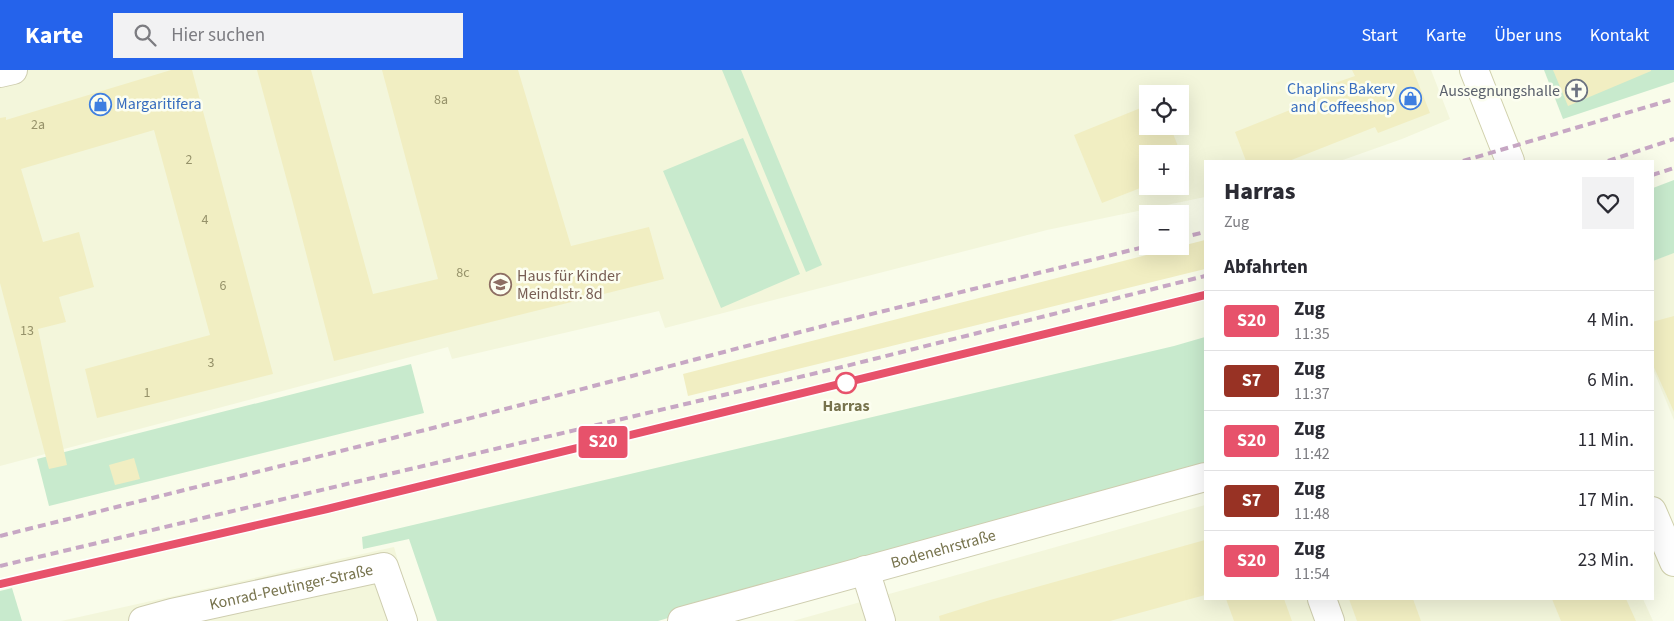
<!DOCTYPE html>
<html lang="de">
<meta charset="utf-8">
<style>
:root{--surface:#fff;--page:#f2f2f3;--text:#2b2b33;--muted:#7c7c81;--line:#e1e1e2;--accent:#2563eb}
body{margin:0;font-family:"Source Sans 3",sans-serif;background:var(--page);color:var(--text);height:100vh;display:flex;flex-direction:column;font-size:19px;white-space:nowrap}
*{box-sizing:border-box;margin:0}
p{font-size:16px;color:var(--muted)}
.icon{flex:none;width:28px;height:28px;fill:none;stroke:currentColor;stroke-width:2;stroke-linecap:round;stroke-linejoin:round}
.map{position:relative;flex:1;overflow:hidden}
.sheet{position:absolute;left:1204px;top:90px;width:450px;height:440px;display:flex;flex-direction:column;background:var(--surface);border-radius:0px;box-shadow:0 5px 20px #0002}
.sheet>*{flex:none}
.badge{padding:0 10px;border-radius:4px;font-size:18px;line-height:32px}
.fabs{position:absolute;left:1139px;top:15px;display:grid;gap:10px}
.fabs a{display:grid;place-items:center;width:50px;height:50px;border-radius:0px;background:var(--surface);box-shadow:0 5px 20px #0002;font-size:25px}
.map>.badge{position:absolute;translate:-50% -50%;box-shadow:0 0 0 2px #fff}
h2{padding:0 20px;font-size:19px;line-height:45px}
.round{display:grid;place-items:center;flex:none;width:52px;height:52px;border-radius:0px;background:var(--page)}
.summary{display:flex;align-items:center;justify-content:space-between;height:85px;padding:0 20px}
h1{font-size:24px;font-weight:800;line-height:38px}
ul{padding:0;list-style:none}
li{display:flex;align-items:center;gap:15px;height:60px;padding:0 20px;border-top:1px solid var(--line)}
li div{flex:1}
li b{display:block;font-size:19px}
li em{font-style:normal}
li .badge{min-width:55px;font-weight:700;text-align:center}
header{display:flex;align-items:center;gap:30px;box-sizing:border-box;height:70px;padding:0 25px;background:var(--accent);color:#fff}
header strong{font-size:24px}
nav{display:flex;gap:28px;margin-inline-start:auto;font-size:18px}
.search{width:350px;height:45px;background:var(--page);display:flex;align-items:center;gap:12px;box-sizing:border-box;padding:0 18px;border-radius:0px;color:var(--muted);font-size:19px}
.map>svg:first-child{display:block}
.residential{fill:#f3f6db;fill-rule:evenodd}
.green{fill:#c8eacd}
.building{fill:#f1eec2}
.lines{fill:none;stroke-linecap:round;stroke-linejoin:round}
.minor-casing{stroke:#cecdaf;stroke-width:30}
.secondary-casing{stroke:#d1d1ad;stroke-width:30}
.minor{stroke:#fff;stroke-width:28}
.secondary{stroke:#fff;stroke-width:28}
.rail{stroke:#c7a7c4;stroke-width:4;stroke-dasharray:8 5;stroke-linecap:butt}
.line-casing{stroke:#fff;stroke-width:11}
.line{stroke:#e7526b;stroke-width:8}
.stop-dot{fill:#fff;stroke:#e7526b;stroke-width:2.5}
.labels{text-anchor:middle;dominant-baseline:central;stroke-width:5;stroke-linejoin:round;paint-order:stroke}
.number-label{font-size:14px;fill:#96926a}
.shop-label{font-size:16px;fill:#366cbe;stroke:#fcfef0;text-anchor:end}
.worship-label{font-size:16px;fill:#5b616d;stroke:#fcfef0;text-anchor:end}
.education-label{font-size:16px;fill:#785e54;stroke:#fcfef0;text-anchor:start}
.stop-label{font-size:16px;font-weight:bold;fill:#77734d;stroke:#fcfef0}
.street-label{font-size:16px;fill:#77734d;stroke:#fcfef0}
</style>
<header>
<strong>Karte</strong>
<div class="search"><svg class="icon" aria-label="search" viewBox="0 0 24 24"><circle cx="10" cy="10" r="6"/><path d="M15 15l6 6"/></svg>Hier suchen</div>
<nav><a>Start</a><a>Karte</a><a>Über uns</a><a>Kontakt</a></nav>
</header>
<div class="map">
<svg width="1674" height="551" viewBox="0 0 1674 551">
<rect width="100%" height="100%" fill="#f9fcea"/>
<!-- residential -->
<g class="residential">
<path d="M0,0H1431L1450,49L1402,69L1340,91H1205V127L1047,160L665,258L659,241L452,289L448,277L0,396ZM1148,24H1180V56H1148ZM1148,84H1180V116H1148Z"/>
<polygon points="1674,183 1674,350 1653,299 1652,191"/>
<polygon points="1205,435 1205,529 1643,529 1653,551 793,551"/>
<polygon points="394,477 415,551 61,551"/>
</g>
<!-- green -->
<g class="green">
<polygon points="722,0 741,0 822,195 806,202"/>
<polygon points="1544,0 1674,0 1674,12 1563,49"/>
<polygon points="743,68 800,204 721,238 663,101"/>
<polygon points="1674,110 1674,183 1653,191 1653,118"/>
<polygon points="1205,267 1205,394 821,502 658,551 437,551 409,469 363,479 362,467 1174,276"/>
<polygon points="411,294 424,343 49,436 37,389"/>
<polygon points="12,518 22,551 0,551 0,521"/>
</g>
<!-- building -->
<g class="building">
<polygon points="171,0 192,0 273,304 97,348 85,299 210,265 154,60 21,99 43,172 79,162 94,217 59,227 66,252 38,259 67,395 49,399 0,213 0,48 6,47 6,50"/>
<polygon points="257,0 311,0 373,224 438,209 382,0 518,0 571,176 649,157 664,209 334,291 293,133"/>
<polygon points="1352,0 1413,0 1430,43 1378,63 1375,57 1289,91 1246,91 1235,62 1335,22 1332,14 1355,6"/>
<polygon points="1553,0 1651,0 1651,1 1568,36"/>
<polygon points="1148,35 1148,56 1170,56 1187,99 1180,102 1180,84 1148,84 1148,115 1102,133 1074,65"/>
<polygon points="1205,170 1205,199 688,326 683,304"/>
<polygon points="1674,246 1674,342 1652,293 1652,252"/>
<polygon points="134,388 140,409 115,415 109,395"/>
<polygon points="1205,470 1205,525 1110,551 940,551 939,546 990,530"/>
<polygon points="1226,529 1284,529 1292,551 1234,551"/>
<polygon points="1349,529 1413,529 1421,551 1357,551"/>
<polygon points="1552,529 1626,529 1636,551 1561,551"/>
</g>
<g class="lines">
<defs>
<g id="minor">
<polyline points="0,3 13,0"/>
<polyline points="865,500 881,551"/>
<polyline points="1322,529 1330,551"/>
<path id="s1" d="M143,551L172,543L384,497L403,551"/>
<path id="s2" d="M682,551L1205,407"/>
</g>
<g id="secondary">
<polyline points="1474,0 1510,91"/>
<polyline points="1652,441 1674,492"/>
</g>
</defs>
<!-- minor casing -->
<use href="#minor" class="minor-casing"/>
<!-- secondary casing -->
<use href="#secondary" class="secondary-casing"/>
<!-- minor -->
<use href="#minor" class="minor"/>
<!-- secondary -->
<use href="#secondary" class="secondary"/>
<!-- rail -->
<g class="rail">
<polyline points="1463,91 1674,29"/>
<polyline points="1608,91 1674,69"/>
<polyline points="1652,105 1674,98"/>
<polyline points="1180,168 1205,162"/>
<polyline points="0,466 425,360 831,254 1148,176"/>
<polyline points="0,496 842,297 1205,206"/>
<polyline points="0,514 253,457 1205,225"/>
</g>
</g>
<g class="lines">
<defs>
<polyline id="line" points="0,514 327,439 1205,225"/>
</defs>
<!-- line casing -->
<use href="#line" class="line-casing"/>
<!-- line -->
<use href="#line" class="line"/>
</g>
<!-- icons -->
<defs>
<symbol id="church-ring" viewBox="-11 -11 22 22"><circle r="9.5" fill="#fcfef0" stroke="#6b7280" stroke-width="1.5"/><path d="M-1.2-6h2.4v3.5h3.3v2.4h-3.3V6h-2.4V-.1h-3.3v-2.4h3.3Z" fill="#6b7280"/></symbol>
<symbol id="shop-ring" viewBox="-11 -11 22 22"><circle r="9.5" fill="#fcfef0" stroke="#3f7fe0" stroke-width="1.5"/><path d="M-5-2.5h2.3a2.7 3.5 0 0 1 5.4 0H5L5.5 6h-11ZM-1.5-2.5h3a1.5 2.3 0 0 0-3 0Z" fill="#3f7fe0"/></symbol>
<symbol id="school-ring" viewBox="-11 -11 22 22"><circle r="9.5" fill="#fcfef0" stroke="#8d6e63" stroke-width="1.5"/><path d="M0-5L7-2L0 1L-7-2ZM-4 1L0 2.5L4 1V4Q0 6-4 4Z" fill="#8d6e63"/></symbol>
</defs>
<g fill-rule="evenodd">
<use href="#church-ring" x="1564" y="8" width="25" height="25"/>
<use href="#shop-ring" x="1398" y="16" width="25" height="25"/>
<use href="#shop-ring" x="88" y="22" width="25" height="25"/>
<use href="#school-ring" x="488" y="202" width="25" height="25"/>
</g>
<!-- markers -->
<circle class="stop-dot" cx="846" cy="313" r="10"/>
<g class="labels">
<!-- number labels -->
<g class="number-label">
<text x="441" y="30">8a</text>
<text x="38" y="55">2a</text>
<text x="189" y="90">2</text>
<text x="205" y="150">4</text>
<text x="463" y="203">8c</text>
<text x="223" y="216">6</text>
<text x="27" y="261">13</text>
<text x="211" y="293">3</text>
<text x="147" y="323">1</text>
</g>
<!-- shop labels -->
<g class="shop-label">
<text x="1395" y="19">Chaplins Bakery<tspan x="1395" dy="18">and Coffeeshop</tspan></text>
<text x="116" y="34" text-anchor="start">Margaritifera</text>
</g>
<!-- worship labels -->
<g class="worship-label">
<text x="1560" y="21">Aussegnungshalle</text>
</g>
<!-- education labels -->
<g class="education-label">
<text x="517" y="206">Haus für Kinder<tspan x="517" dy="18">Meindlstr. 8d</tspan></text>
</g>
<!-- stop labels -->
<g class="stop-label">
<text x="846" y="336">Harras</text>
</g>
<!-- street labels -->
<g class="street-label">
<text stroke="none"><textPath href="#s2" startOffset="271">Bodenehrstraße</textPath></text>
<text stroke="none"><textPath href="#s1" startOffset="152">Konrad-Peutinger-Straße</textPath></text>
</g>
</g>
</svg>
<div class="fabs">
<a><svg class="icon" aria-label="locate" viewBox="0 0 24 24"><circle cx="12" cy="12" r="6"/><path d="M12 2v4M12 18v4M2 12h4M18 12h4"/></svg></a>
<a>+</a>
<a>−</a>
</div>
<b class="badge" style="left:603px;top:372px;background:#e7526b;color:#fff">S20</b>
<section class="sheet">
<div class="summary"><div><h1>Harras</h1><p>Zug</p></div><a class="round"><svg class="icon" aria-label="heart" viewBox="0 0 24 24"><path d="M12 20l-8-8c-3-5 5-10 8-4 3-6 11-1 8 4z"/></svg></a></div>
<h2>Abfahrten</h2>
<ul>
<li><span class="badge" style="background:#e7526b;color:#fff">S20</span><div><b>Zug</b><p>11:35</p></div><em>4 Min.</em></li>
<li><span class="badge" style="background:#983224;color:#fff">S7</span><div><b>Zug</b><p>11:37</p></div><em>6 Min.</em></li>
<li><span class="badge" style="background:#e7526b;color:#fff">S20</span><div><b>Zug</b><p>11:42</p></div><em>11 Min.</em></li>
<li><span class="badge" style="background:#983224;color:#fff">S7</span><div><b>Zug</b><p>11:48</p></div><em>17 Min.</em></li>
<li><span class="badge" style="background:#e7526b;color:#fff">S20</span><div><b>Zug</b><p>11:54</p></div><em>23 Min.</em></li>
</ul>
</section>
</div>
